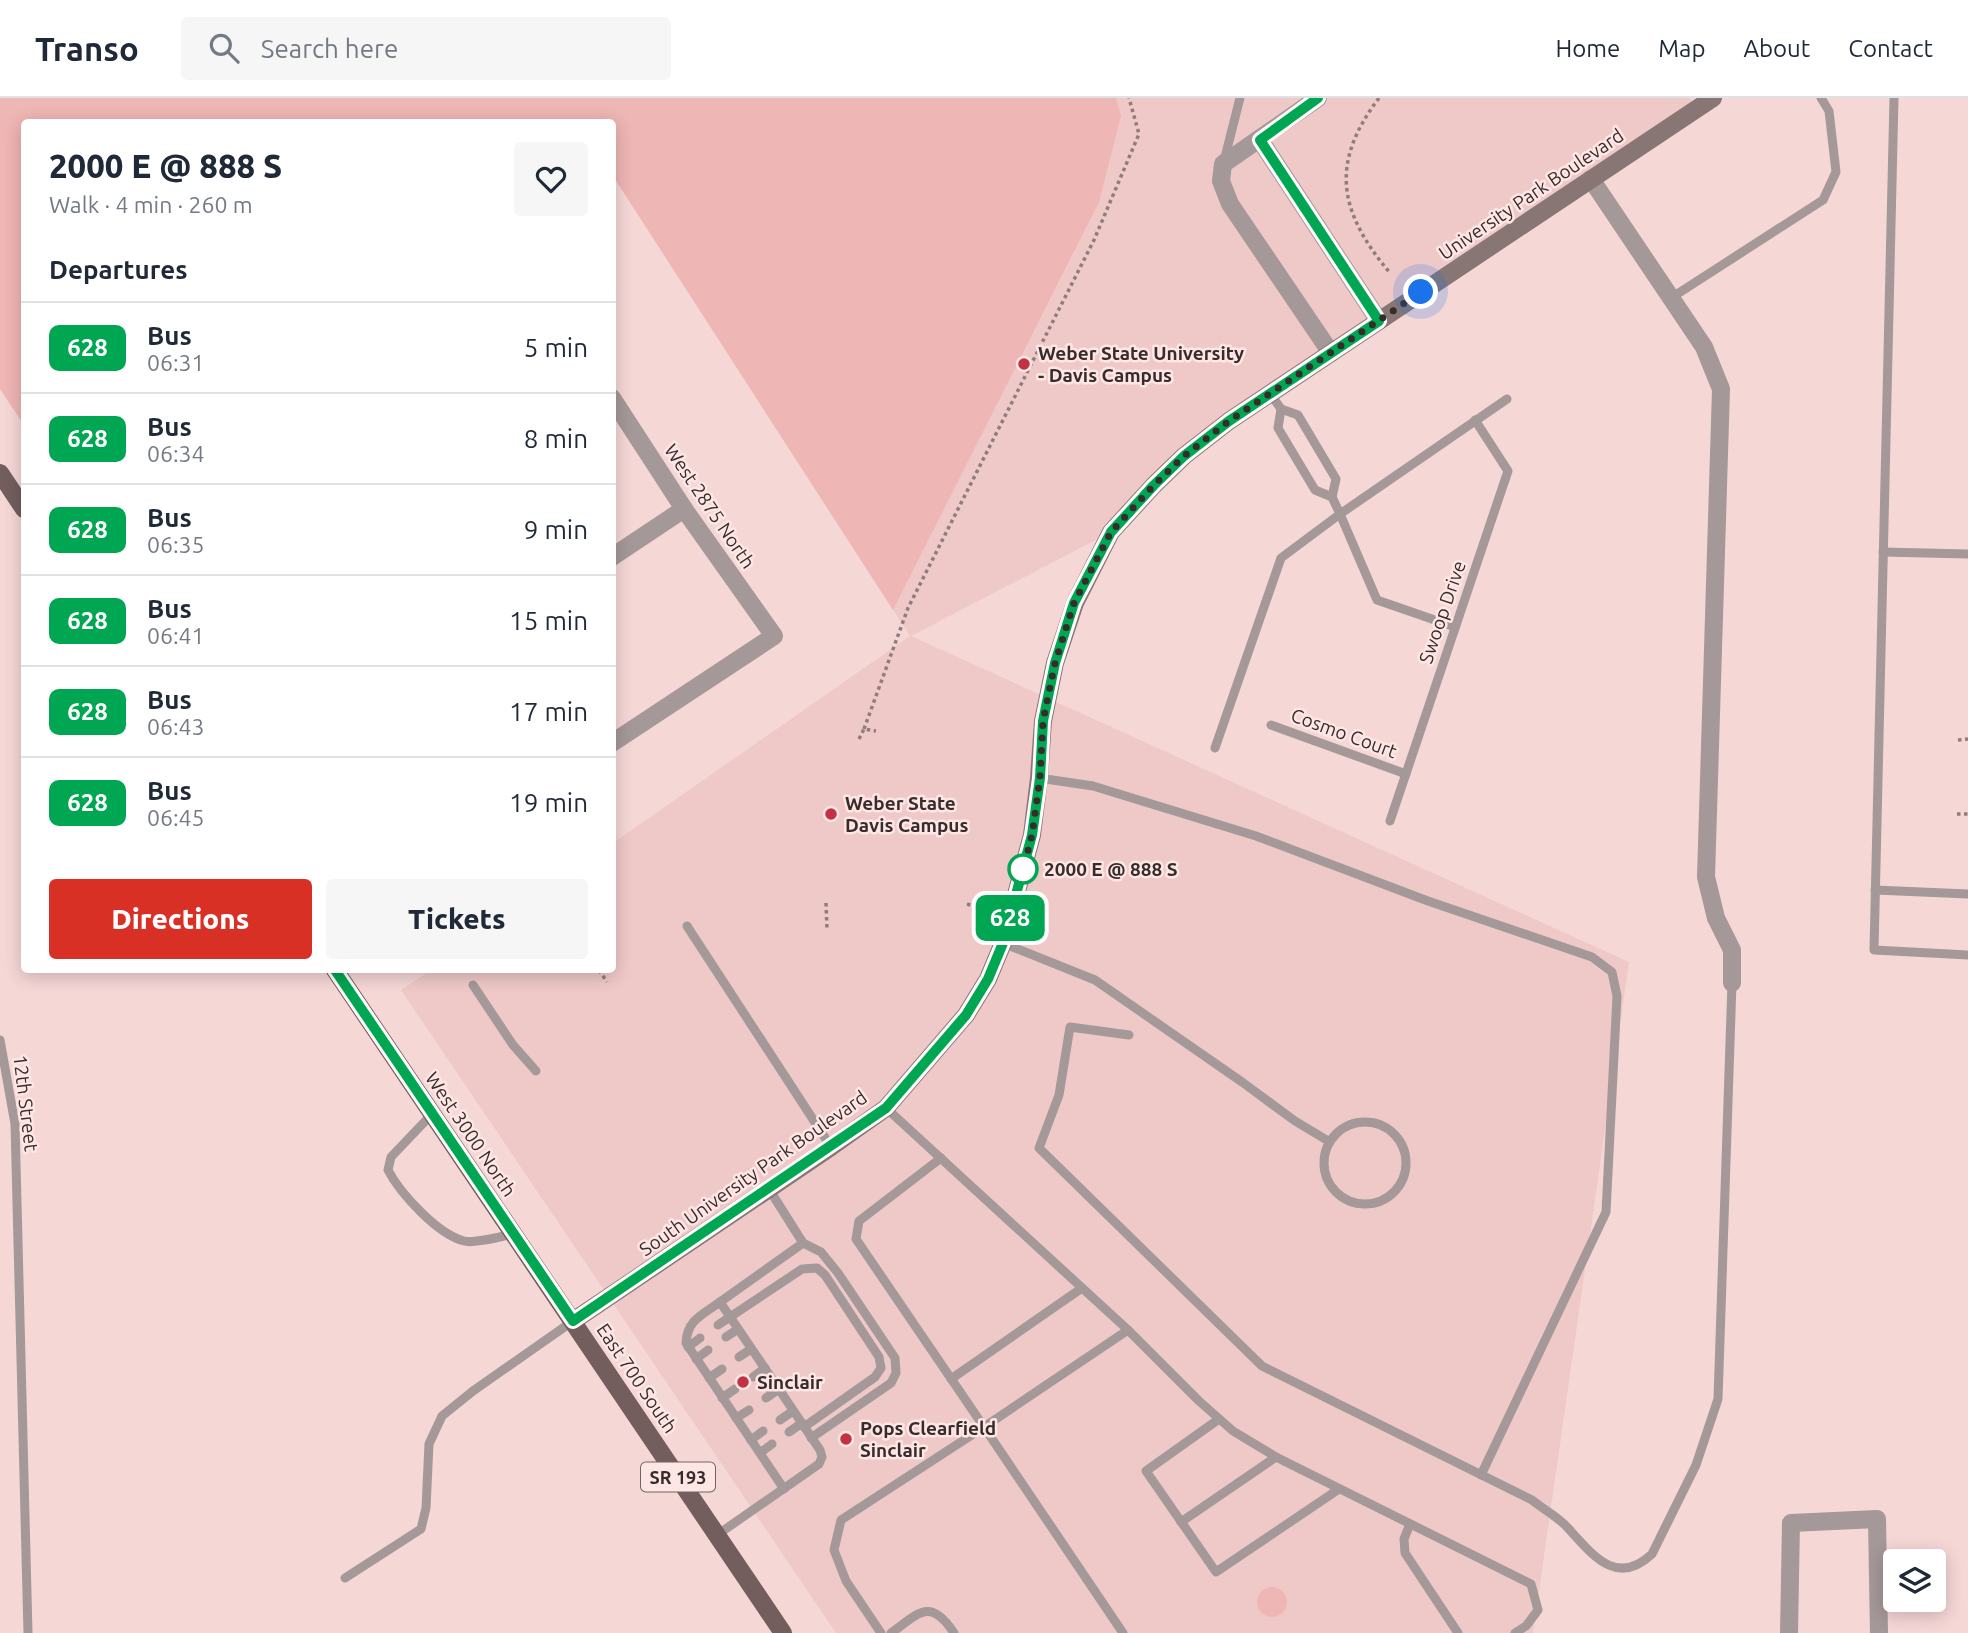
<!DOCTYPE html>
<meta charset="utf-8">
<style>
:root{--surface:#fff;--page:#f6f6f7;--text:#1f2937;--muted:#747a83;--line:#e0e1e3;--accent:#d93025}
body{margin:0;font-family:Ubuntu,sans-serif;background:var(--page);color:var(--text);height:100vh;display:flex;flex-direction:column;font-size:26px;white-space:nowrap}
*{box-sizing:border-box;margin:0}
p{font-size:23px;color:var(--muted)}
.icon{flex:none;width:38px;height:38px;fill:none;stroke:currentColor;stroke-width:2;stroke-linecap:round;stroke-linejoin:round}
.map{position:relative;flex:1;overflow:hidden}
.drawer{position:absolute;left:21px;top:21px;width:595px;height:854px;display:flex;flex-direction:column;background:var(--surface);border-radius:7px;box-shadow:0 4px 18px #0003}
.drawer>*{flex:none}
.badge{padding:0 14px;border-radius:10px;font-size:24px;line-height:46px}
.tools{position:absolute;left:1883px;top:1451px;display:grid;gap:14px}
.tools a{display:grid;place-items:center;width:63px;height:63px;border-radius:7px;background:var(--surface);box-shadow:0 4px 18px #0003;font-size:35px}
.you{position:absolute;width:35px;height:35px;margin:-18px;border:5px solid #fff;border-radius:50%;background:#1a73e8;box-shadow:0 0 0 10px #1a73e833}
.map>.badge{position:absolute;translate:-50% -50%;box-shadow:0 0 0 4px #fff}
h2{padding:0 28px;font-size:26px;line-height:63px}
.round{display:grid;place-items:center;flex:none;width:74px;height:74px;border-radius:7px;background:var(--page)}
.headline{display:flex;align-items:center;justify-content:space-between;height:119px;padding:0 28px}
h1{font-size:33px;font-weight:800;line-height:52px}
.cta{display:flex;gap:14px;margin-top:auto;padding:14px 28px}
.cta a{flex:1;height:80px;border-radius:7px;background:var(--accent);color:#fff;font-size:28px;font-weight:800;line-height:80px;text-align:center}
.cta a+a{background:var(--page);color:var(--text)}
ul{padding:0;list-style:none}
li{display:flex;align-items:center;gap:21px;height:91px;padding:0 28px;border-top:2px solid var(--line)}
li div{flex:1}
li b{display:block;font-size:26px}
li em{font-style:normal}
li .badge{min-width:77px;font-weight:700;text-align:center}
header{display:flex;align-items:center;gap:42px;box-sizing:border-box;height:98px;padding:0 35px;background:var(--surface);border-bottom:2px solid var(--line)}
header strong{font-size:33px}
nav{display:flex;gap:38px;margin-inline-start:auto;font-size:24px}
.search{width:490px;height:63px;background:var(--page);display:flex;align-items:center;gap:18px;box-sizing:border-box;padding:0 24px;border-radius:7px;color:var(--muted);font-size:26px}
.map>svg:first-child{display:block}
.built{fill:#efc9c8}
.green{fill:#eeb6b5}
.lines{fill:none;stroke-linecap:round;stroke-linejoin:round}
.path{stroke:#907c7c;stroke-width:3.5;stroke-dasharray:3.5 3.5;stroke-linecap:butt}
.lane{stroke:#a59898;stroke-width:9}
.street{stroke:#a59898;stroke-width:18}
.secondary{stroke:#887675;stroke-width:18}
.primary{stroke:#735e5d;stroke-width:18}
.line-casing{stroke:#fff;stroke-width:16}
.line{stroke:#00a651;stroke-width:10}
.walk{stroke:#372c2c;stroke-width:7;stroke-dasharray:0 12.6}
.poi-dot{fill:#c33242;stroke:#fee6e5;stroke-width:2.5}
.stop-dot{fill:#fff;stroke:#00a651;stroke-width:3.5}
.labels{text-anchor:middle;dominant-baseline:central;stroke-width:5;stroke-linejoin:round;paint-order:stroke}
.shield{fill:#fee6e5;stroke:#736464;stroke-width:2}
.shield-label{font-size:18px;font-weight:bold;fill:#372c2c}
.street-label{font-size:19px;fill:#372c2c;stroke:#fee6e5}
.poi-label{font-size:19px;font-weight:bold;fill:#372c2c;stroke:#fee6e5;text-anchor:start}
.stop-label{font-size:19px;font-weight:bold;fill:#372c2c;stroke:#fee6e5;text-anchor:start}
</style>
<header>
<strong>Transo</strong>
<div class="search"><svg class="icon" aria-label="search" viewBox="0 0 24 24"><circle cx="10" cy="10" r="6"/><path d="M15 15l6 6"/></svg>Search here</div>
<nav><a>Home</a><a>Map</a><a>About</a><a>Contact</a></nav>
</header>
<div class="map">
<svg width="1968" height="1535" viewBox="0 0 1968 1535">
<rect width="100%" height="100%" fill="#f5d7d6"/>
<!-- built -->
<polygon class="built" points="0,0 1690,0 1697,11 1229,323 1111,434 911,538 1629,864 1533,1535 836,1535 401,892 431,872 612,872 613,745 910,538 613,78 612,24 24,24 24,327 0,291"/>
<!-- green -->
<g class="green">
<polygon points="0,0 1116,0 1121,18 1099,104 893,512 613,78 612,24 24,24 24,327 0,291"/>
<circle cx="1272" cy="1504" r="15"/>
</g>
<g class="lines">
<!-- path -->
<g class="path">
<path d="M1379,0C1329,66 1339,114 1390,175"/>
<polyline points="864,631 908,510 1094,142 1139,36 1129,0"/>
<polyline points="859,641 864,631 876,633"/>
<polyline points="1958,642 1968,641"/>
<polyline points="1957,716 1968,716"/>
<polyline points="874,728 889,730"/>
<polyline points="826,805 827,831"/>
<polyline points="967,806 989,813"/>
<polyline points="599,872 607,884"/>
</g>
<!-- lane -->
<g class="lane">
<polyline points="1894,0 1874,852 1968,857"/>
<polyline points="1224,63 1240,0"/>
<polyline points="1671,200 1823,102 1836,74 1829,13 1821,0"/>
<polyline points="1270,295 1281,311 1298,317 1336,381 1332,399"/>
<polyline points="1883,454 1968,456"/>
<polyline points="1455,529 1377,502 1340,416 1507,301"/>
<polyline points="1271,627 1406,676"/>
<polyline points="1215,650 1281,460 1340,416 1332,399 1315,392 1278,330 1281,311"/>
<polyline points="1039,680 1093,688 1256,738 1428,803 1592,859 1612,874 1617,898 1606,1114 1481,1377"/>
<polyline points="1390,723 1508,373 1475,322"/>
<polyline points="1875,792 1968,796"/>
<polyline points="687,828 831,1049"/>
<polyline points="1003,845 1095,882 1242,984 1295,1023 1330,1044"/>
<polyline points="473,887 513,947 536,973"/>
<path d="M1129,937L1070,929L1059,997L1039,1050L1262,1268L1532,1402C1543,1411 1558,1419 1567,1429C1592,1456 1616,1490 1652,1456L1696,1367L1718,1301L1732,885"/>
<polyline points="0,942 15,1026 28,1535"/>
<polyline points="886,1010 1128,1232 1199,1303 1233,1333 1276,1359 1531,1486 1538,1512 1526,1528 1515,1535"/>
<path d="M432,1016L391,1059L388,1072C400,1095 437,1136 464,1143C474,1146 502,1138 514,1136"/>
<circle cx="1365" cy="1065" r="41"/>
<polyline points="941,1060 859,1123 856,1141 984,1329 1128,1232"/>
<polyline points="803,1145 821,1154 838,1175 895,1260 896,1275 891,1285 811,1340"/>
<path d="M720,1204C702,1217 687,1222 686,1245L784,1391"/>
<polyline points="718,1227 802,1171 817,1170 825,1177 879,1259 881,1270 875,1279 804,1329"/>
<polyline points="726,1239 738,1231"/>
<polyline points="688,1249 700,1240"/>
<polyline points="739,1259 751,1251"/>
<polyline points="696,1261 708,1252"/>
<polyline points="753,1279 765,1270"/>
<polyline points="709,1280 722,1271"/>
<polyline points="951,1281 1082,1190"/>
<polyline points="722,1300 735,1291"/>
<polyline points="766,1300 779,1291"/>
<polyline points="736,1320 749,1312"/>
<polyline points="1219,1321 1146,1373 1216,1474 1339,1391"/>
<polyline points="780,1322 793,1313"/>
<polyline points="789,1334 802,1325"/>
<polyline points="751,1342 763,1333"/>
<polyline points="760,1355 772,1346"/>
<polyline points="1181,1424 1276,1359"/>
<polyline points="1410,1426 1404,1441 1405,1455 1458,1535"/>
<polyline points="717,1437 819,1366 822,1359 820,1352 720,1204 803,1145 769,1091"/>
<polyline points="345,1480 421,1431 426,1410 429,1346 442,1318 473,1293 573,1223"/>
<polyline points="881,1535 846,1483 834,1452 841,1422 984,1329 1123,1535"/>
<path d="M891,1535C919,1515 930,1499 954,1535"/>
</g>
<!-- street -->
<g class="street">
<polyline points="1318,0 1223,66 1221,83 1230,106 1331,255"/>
<polyline points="1260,42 1379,223"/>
<polyline points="1591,81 1704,249 1721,291 1706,779 1716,820 1732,852 1732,885"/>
<polyline points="612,300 684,411 774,538 612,645"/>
<polyline points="612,459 684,411"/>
<polyline points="1789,1535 1791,1425 1877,1421 1879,1535"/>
</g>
<!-- secondary -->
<polyline class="secondary" points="573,1223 831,1049 886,1010 966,917 988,881 1003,845 1032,737 1039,680 1043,623 1055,565 1075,505 1111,434 1154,387 1184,358 1229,323 1713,0"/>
<!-- primary -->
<g class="primary">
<polyline points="0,375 24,411"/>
<polyline points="335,872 783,1535"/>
</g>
</g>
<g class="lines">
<defs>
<polyline id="line" points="335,872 573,1223 886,1010 966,917 988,881 1003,845 1032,737 1040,680 1043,623 1055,565 1074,505 1111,434 1154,387 1184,358 1229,323 1379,223 1260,42 1318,0"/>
</defs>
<!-- line casing -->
<use href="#line" class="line-casing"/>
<!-- line -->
<use href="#line" class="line"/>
<!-- walk -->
<polyline class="walk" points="1023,771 1021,780 1032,737 1040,680 1043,623 1055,565 1074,505 1111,434 1154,387 1184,358 1229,323 1421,194"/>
</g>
<!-- markers -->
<g class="poi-dot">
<circle cx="1024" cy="266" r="7"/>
<circle cx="831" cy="716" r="7"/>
<circle cx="743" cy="1284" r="7"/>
<circle cx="846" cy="1341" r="7"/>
</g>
<circle class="stop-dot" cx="1023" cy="771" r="14"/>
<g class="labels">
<!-- shield labels -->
<rect class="shield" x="641" y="1364.5" width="74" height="29" rx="5"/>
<g class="shield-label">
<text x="678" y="1379">SR 193</text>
</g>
<!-- street labels -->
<g class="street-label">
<text transform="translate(1531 96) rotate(-34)">University Park Boulevard</text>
<text transform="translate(710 408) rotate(56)">West 2875 North</text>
<text transform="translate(1442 514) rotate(-71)">Swoop Drive</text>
<text transform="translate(1344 635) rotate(20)">Cosmo Court</text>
<text transform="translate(26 1005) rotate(83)">12th Street</text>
<text transform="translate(471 1036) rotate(56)">West 3000 North</text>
<text transform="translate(753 1075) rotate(-35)">South University Park Boulevard</text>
<text transform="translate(637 1280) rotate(56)">East 700 South</text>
</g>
<!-- poi labels -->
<g class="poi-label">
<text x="1038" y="255">Weber State University<tspan x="1038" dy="22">- Davis Campus</tspan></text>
<text x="845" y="705">Weber State<tspan x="845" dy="22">Davis Campus</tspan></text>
<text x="757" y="1284">Sinclair</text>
<text x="860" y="1330">Pops Clearfield<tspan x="860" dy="22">Sinclair</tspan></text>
</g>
<!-- stop labels -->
<g class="stop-label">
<text x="1044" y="771">2000 E @ 888 S</text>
</g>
</g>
</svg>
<div class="tools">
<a><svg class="icon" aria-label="layers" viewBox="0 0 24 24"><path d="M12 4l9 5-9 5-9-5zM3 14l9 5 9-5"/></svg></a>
</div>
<div class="you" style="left:1421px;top:194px"></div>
<b class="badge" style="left:1010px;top:820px;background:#00a651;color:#fff">628</b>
<section class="drawer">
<div class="headline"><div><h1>2000 E @ 888 S</h1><p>Walk · 4 min · 260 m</p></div><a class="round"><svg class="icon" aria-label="heart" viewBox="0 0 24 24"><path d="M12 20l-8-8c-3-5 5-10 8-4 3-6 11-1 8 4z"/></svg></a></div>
<h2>Departures</h2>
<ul>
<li><span class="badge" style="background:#00a651;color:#fff">628</span><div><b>Bus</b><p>06:31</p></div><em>5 min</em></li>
<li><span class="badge" style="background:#00a651;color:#fff">628</span><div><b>Bus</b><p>06:34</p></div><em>8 min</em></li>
<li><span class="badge" style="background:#00a651;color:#fff">628</span><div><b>Bus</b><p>06:35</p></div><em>9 min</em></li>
<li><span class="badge" style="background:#00a651;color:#fff">628</span><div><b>Bus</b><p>06:41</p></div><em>15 min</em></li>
<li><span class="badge" style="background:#00a651;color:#fff">628</span><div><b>Bus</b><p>06:43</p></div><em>17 min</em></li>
<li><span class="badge" style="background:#00a651;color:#fff">628</span><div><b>Bus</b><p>06:45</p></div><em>19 min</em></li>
</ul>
<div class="cta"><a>Directions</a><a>Tickets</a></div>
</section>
</div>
